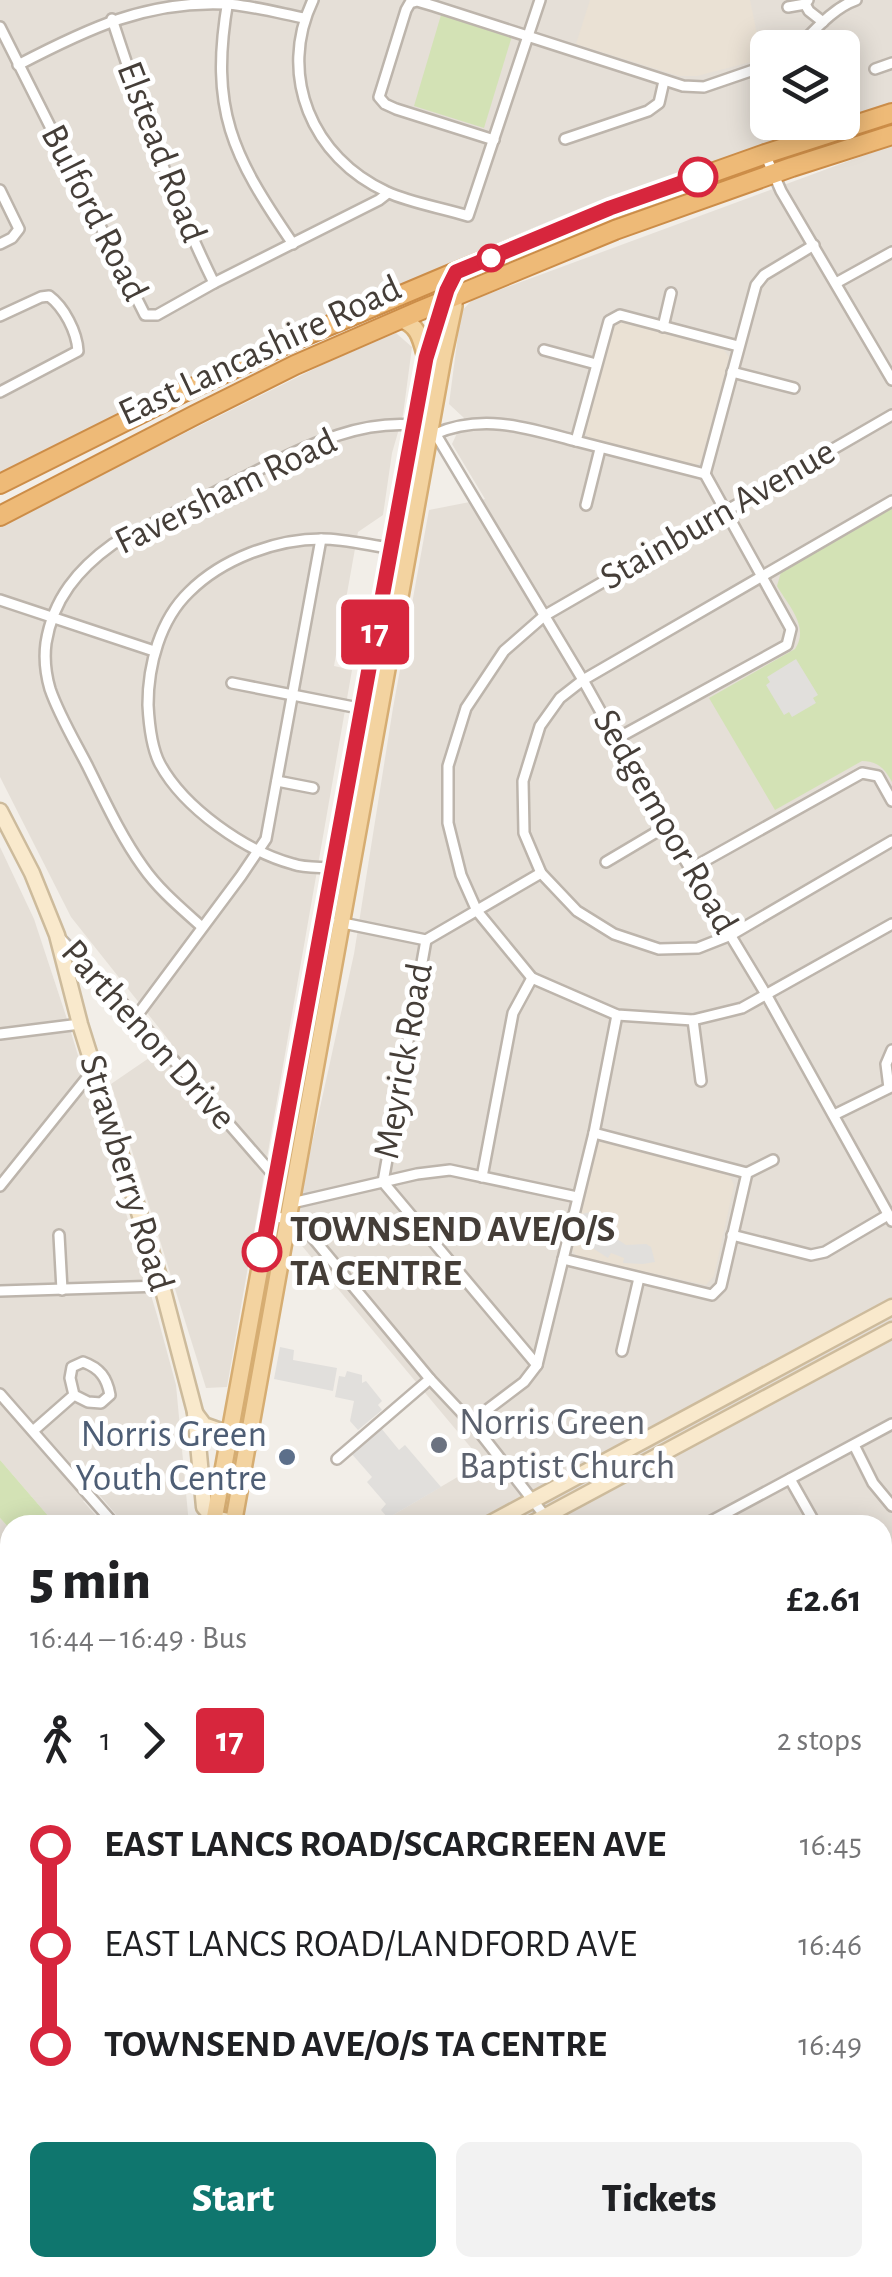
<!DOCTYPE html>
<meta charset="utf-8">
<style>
:root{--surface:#fff;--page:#f2f2f2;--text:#202124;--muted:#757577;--accent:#0f766e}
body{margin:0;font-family:"Alegreya Sans",sans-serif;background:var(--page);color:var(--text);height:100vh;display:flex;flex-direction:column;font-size:38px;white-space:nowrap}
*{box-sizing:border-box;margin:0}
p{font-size:32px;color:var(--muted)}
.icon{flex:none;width:55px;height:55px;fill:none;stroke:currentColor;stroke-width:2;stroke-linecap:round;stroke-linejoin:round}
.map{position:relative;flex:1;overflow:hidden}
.details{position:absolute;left:0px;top:1515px;width:892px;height:762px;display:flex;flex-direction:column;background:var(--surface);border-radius:30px 30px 0 0;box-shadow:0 5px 25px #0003}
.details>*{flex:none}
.badge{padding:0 20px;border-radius:8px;font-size:35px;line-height:65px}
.buttons{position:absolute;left:750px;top:30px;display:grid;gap:20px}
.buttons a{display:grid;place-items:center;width:110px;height:110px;border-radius:15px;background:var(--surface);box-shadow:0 5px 25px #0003;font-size:50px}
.map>.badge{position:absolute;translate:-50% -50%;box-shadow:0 0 0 5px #fff}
.legs{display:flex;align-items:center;gap:15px;height:110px;padding:0 30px;font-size:32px}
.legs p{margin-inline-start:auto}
.head{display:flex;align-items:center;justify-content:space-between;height:170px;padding:0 30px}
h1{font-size:55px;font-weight:800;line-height:75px}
.cta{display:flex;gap:20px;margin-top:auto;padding:20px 30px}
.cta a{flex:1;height:115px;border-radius:15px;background:var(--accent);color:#fff;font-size:40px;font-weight:800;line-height:115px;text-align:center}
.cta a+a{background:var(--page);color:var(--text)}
ul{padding:0 30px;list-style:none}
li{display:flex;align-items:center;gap:35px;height:100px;font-size:38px}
li i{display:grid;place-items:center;width:15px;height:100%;margin:0 12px;background:currentColor}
li i::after{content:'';width:25px;height:25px;margin:-12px;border:8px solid;border-radius:50%;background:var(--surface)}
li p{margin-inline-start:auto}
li:first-child i{background:linear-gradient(#0000 50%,currentColor 0)}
li:last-child i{background:linear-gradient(currentColor 50%,#0000 0)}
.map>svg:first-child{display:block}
.residential{fill:#e5dfd7;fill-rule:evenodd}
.education{fill:#eae1d4}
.green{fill:#d3e2b5}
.parking{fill:#e1dfdc}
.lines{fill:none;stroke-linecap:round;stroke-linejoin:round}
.street-casing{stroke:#bdb5ac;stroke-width:14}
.secondary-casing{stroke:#cdbb9c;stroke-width:19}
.primary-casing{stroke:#d6ad72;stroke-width:20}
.highway-casing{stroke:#cc8d48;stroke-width:22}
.street{stroke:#fff;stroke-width:9}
.secondary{stroke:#f9e9cc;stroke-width:14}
.primary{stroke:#f3d3a0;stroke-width:15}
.highway{stroke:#eeba77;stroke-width:18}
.line-1-casing{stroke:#fff;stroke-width:22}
.line-1{stroke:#d7263d;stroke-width:15}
.stop-1-dot{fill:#fff;stroke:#d7263d;stroke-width:5}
.worship-dot{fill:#6b7280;stroke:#fff;stroke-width:4}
.service-dot{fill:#5c6f8a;stroke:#fff;stroke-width:4}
.labels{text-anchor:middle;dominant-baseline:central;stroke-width:10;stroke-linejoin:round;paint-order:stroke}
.street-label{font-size:38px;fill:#453e38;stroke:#fff}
.stop-label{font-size:38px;font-weight:bold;fill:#453e38;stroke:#fff;text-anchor:start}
.worship-label{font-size:38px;fill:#5b616d;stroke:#fff;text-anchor:start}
.service-label{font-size:38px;fill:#4e5e75;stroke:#fff;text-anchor:end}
</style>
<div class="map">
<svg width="892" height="2277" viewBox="0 0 892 2277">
<rect width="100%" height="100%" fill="#f2eee8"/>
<!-- residential -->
<g class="residential">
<path d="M0,0H892V113L456,272L0,485ZM768,48H842V122H768Z"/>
<polygon points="892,145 892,2277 0,2277 0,1518 10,1529 10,2268 882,2268 882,1525 376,1525 483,1462 292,1234 354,954 393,708 429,510 485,499 452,444 464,418 449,404 461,312 472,300"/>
<polygon points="396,333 412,347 403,415 392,453 383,515 358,532 334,666 352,670 227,1387 206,1388 111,1084 171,1043 71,917 0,777 0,525 330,361"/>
<polygon points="0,847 34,919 66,1016 157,1315 176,1385 189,1525 125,1525 96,1491 83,1501 104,1525 56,1525 0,1460"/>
</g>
<!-- education -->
<g class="education">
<polygon points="590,0 750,0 762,59 697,76 679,76 576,44"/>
<polygon points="621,322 724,350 729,357 701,462 696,465 588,437 585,433 613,325"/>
<polygon points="602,1141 729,1175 734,1185 714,1276 706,1285 577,1257 571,1248 596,1145"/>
</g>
<!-- green -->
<g class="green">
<polygon points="441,15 512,36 484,128 414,106"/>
<path d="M892,508V782C885,769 878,761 862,761L775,810L709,698L795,649C810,627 788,605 777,586L781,572Z"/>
<polygon points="0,1460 56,1525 10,1525 10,1529 0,1518"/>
</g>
<!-- parking -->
<g class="parking">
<polygon points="796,659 818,695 813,698 816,703 792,717 789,712 784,715 766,685 770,682 767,677"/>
<polygon points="595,1211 605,1231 626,1245 646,1244 651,1247 655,1262 643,1264 623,1263 624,1258 611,1253 608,1258 594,1249 581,1230 587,1227 582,1214"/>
<polygon points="280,1347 294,1350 293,1360 337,1368 333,1391 274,1379"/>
<polygon points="347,1371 362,1375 362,1383 366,1381 382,1401 378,1405 382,1410 358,1430 350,1421 354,1401 335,1397 339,1376 345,1377"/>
<polygon points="381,1428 399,1450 405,1445 441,1487 388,1518 381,1510 386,1504 367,1482 372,1477 351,1453"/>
</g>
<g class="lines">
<defs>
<g id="street">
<path d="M228,0C209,110 232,155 293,244"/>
<path d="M313,0C277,75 312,158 387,192C411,203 443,208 468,216L540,0"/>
<polyline points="805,4 809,11 823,22"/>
<polyline points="788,7 805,4 808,0"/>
<path d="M112,19C142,111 171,196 214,283"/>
<polyline points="0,27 145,315 157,315 214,283 379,200 388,193"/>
<path d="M797,48C815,30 833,8 856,0"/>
<path d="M18,65C87,29 147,0 227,4C253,6 279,13 304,18"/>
<polyline points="875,69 892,63"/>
<polyline points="565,139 648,111 659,103 664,81"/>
<polyline points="494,140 396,109 385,104 379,97 406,10 410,3 417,1 434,6 683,86 704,87 768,65"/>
<polyline points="765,154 781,191 892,380"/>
<polyline points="0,190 19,229 12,238 0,244"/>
<polyline points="836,283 892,252"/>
<path d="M0,316L41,297L49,296C64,307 77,332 78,351L0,392"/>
<polyline points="663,327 671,293"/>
<polyline points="738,346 620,315 609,321 576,441 705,474 756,285 764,275 814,245"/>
<polyline points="544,350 596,364"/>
<polyline points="732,372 794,388"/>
<polyline points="892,415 544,616 504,651 466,708 448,766 448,823 461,875 477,911 532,978 617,1015 693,1020 742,1008 892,924"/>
<path d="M435,434C483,413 528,428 576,441"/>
<polyline points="892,501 583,680 560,698 540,726 523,781 524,833 541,873 577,911 614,934 659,949 698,948 731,935 892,841"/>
<polyline points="586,505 600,449"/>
<polyline points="0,600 154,651"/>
<polyline points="232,683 379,712"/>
<polyline points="616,739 787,645 791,629 705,474"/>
<polyline points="277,781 313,788"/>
<polyline points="606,862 665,827"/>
<path d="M331,868C318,867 305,868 293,864C245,851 184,808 160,764C151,747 149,724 148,705C148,665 160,620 189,592C222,559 275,539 322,539C344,539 368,545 390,548"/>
<polyline points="692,868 862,773 878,776 892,801"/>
<polyline points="338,922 426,940 541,873"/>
<path d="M202,927C181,908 159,890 143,867C120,835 104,799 87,765C74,740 59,715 50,689C46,675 44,658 46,643C53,599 78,569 113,544C152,524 191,505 229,485C291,454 361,412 432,428L583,680L665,827L767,996L892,1221"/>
<polyline points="59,937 136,1017 276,1178"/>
<polyline points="426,940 383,1182 537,1365"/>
<polyline points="136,1017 241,876 266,839 321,539"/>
<polyline points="693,1020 701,1081"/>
<polyline points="0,1034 80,1024"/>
<polyline points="834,1115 889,1088 886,1064 892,1050"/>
<polyline points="594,1133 747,1173"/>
<polyline points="482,1177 513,1013 532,978"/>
<polyline points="0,1186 94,1069"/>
<polyline points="292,1203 417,1174 450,1170 577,1197"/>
<polyline points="269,1216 289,1219 303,1226 430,1379 477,1429 552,1525"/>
<polyline points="59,1235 62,1290"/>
<polyline points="732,1235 811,1255 825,1252 888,1215"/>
<polyline points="563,1259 712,1295 721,1286 747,1173 773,1160"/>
<polyline points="0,1291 162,1286"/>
<polyline points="622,1351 639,1278"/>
<polyline points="0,1394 115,1525"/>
<polyline points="471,1422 524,1382 537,1365 594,1133 617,1015"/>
<path d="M33,1431L74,1395L70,1378L72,1367L83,1362C100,1368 107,1378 110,1395L101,1403L88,1402L74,1395"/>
<polyline points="854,1445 873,1483 892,1506"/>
<polyline points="337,1459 430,1379"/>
<polyline points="790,1479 816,1525"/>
<polyline points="704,1525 892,1424"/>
<polyline points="0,1568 10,1579"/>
<polyline points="882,1590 892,1595"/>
<polyline points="0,1657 10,1655"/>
<polyline points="882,1678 892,1689"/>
<polyline points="882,1790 892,1799"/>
<polyline points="0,1823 8,1809"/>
<polyline points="884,1896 892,1883"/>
<polyline points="0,1929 10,1926"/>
<polyline points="882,1941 892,1945"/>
<polyline points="0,2011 10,2008"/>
<polyline points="882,2054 887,2079 882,2095"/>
<polyline points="0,2105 10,2131"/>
<polyline points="882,2139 892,2152"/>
<polyline points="0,2196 10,2203"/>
<polyline points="96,2268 109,2277"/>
<polyline points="494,2268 511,2277"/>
<polyline points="608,2268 616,2277"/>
<polyline points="780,2268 785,2277"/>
<polyline points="188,2277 191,2268"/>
<polyline points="288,2277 291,2268"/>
<polyline points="575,2277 585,2268"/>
</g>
<g id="secondary">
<polyline points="0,811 32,873 57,935 80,1024 162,1286 195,1412 204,1507 214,1518 234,1522"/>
<polyline points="195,1413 204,1425 249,1441"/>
<polyline points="487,1525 892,1307"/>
<polyline points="529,1525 892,1330"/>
<polyline points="0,1737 10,1734"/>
<polyline points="0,1758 10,1755"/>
</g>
<g id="primary">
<path d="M400,319C419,325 421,340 426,358"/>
<polyline points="213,1525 426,358 444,301"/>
<polyline points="233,1525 443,358 454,306 454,297"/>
<polyline points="159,2277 159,2268"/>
<polyline points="179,2277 180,2268"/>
</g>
<g id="highway">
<polyline points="0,484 184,392 297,339 456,272 610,209 765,154 892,113"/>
<polyline points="0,516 195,415 295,365 419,311 615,230 792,167 892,135"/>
</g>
</defs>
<!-- street casing -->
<use href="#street" class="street-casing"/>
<!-- secondary casing -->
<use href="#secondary" class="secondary-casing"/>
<!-- primary casing -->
<use href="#primary" class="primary-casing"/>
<!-- highway casing -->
<use href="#highway" class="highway-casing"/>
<!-- street -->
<use href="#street" class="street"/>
<!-- secondary -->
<use href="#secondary" class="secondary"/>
<!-- primary -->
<use href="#primary" class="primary"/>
<!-- highway -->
<use href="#highway" class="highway"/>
</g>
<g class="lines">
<defs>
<polyline id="line-1" points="262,1252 426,358 447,290 456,272 610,208 698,177"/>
</defs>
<!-- line-1 casing -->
<use href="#line-1" class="line-1-casing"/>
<!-- line-1 -->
<use href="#line-1" class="line-1"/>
</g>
<!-- markers -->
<g class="stop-1-dot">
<circle cx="698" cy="177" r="18"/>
<circle cx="491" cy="258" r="12"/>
<circle cx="262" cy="1252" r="18"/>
</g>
<circle class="worship-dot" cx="439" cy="1445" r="10"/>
<circle class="service-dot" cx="287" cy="1457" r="10"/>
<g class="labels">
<!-- street labels -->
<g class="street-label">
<text transform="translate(161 152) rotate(69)">Elstead Road</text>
<text transform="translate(94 213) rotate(63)">Bulford Road</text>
<text transform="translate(260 351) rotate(-25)">East Lancashire Road</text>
<text transform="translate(226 492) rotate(-26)">Faversham Road</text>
<text transform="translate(718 515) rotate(-30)">Stainburn Avenue</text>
<text transform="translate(665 822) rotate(60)">Sedgemoor Road</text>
<text transform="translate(148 1035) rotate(48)">Parthenon Drive</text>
<text transform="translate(404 1061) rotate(-80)">Meyrick Road</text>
<text transform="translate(126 1173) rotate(73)">Strawberry Road</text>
</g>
<!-- stop labels -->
<g class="stop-label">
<text x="290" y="1230">TOWNSEND AVE/O/S<tspan x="290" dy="44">TA CENTRE</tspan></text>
</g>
<!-- worship labels -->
<g class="worship-label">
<text x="459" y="1423">Norris Green<tspan x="459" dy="44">Baptist Church</tspan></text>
</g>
<!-- service labels -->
<g class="service-label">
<text x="267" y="1435">Norris Green<tspan x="267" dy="44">Youth Centre</tspan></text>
</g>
</g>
</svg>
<div class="buttons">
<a><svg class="icon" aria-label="layers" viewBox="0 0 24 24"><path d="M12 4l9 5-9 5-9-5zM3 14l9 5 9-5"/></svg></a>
</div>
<b class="badge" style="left:375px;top:632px;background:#d7263d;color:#fff">17</b>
<section class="details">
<div class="head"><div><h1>5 min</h1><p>16:44 – 16:49 · Bus</p></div><b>£2.61</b></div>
<div class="legs"><svg class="icon" aria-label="walk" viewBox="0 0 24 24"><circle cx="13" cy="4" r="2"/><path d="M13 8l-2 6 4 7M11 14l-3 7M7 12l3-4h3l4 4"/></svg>1<svg class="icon" aria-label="forward" viewBox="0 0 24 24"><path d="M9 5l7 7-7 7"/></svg><b class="badge" style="background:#d7263d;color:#fff">17</b><p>2 stops</p></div>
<ul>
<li><i style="color:#d7263d"></i><b>EAST LANCS ROAD/SCARGREEN AVE</b><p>16:45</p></li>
<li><i style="color:#d7263d"></i><span>EAST LANCS ROAD/LANDFORD AVE</span><p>16:46</p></li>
<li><i style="color:#d7263d"></i><b>TOWNSEND AVE/O/S TA CENTRE</b><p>16:49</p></li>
</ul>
<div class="cta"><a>Start</a><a>Tickets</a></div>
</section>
</div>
